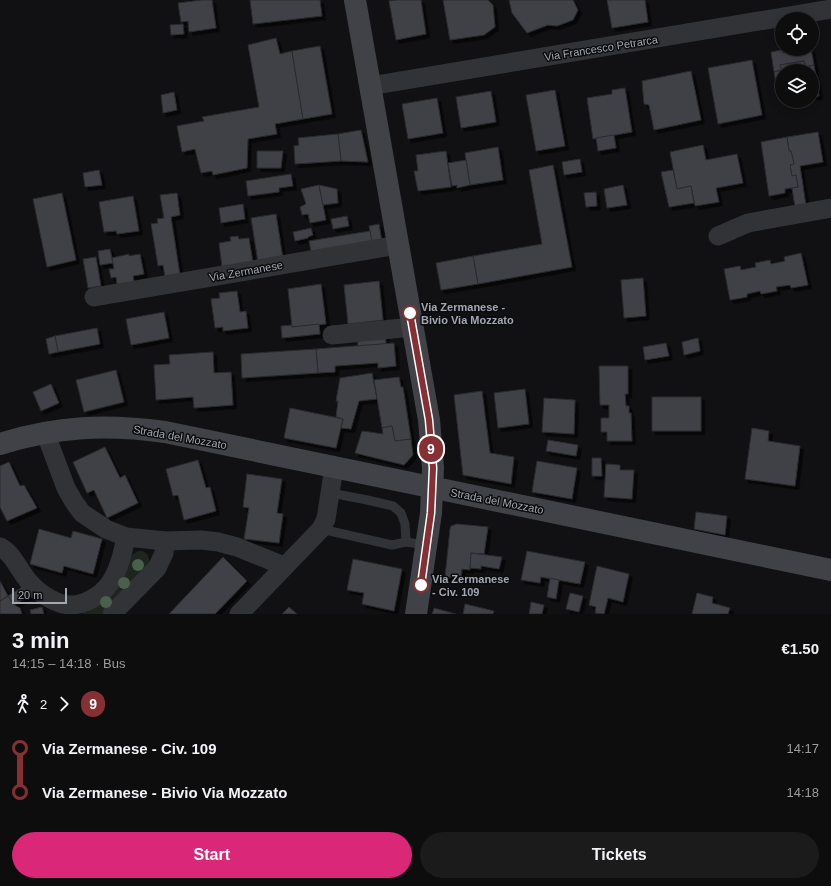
<!DOCTYPE html>
<meta charset="utf-8">
<style>
:root{--surface:#0d0d0e;--page:#1b1b1c;--text:#f1f3f6;--muted:#9a9c9e;--line:#2d2d2e;--accent:#db2777}
body{margin:0;font-family:Arial,sans-serif;background:var(--page);color:var(--text);height:100vh;display:flex;flex-direction:column;font-size:15px;white-space:nowrap}
*{box-sizing:border-box;margin:0}
p{font-size:13px;color:var(--muted)}
.icon{flex:none;width:22px;height:22px;fill:none;stroke:currentColor;stroke-width:2;stroke-linecap:round;stroke-linejoin:round}
.map{position:relative;height:614px;overflow:hidden}
.sheet{display:flex;flex-direction:column;background:var(--surface);flex:1}
.sheet>*{flex:none}
.badge{padding:0 8px;border-radius:13px;font-size:14px;line-height:26px}
.buttons{position:absolute;left:775px;top:12px;display:grid;gap:8px}
.buttons a{display:grid;place-items:center;width:44px;height:44px;border-radius:50%;background:var(--surface);box-shadow:0 2px 10px #0003,0 0 0 1px var(--line);font-size:20px}
.scale{position:absolute;left:12px;bottom:10px;width:55px;box-sizing:border-box;padding-left:4px;border:2px solid #a2a8b3;border-top:0;font-size:11px;line-height:14px;white-space:nowrap;color:#a2a8b3;-webkit-text-stroke:3px #0c0c0d;paint-order:stroke}
.map>.badge{position:absolute;translate:-50% -50%;box-shadow:0 0 0 2px #fff}
.legs{display:flex;align-items:center;gap:6px;height:44px;padding:0 12px;font-size:13px}
.legs p{margin-inline-start:auto}
.overview{display:flex;align-items:center;justify-content:space-between;height:68px;padding:0 12px}
h1{font-size:22px;font-weight:700;line-height:30px}
.cta{display:flex;gap:8px;margin-top:auto;padding:8px 12px}
.cta a{flex:1;height:46px;border-radius:24px;background:var(--accent);color:#fff;font-size:16px;font-weight:700;line-height:46px;text-align:center}
.cta a+a{background:var(--page);color:var(--text)}
ul{padding:0 12px;list-style:none}
li{display:flex;align-items:center;gap:14px;height:44px;font-size:15px}
li i{display:grid;place-items:center;width:6px;height:100%;margin:0 5px;background:currentColor}
li i::after{content:'';width:10px;height:10px;margin:-5px;border:3px solid;border-radius:50%;background:var(--surface)}
li p{margin-inline-start:auto}
li:first-child i{background:linear-gradient(#0000 50%,currentColor 0)}
li:last-child i{background:linear-gradient(currentColor 50%,#0000 0)}
.map>svg:first-child{display:block}
.green{fill:#1d251e}
.building{fill:#404146;stroke:#2b2b2f;filter:url(#shadow)}
.lines{fill:none;stroke-linecap:round;stroke-linejoin:round}
.lane{stroke:#323337;stroke-width:9}
.street{stroke:#323337;stroke-width:19}
.secondary{stroke:#404247;stroke-width:22}
.tree{fill:#4a5f4c}
.line-1-casing{stroke:#fff;stroke-width:9}
.line-1{stroke:#863036;stroke-width:6}
.stop-1-dot{fill:#fff;stroke:#863036;stroke-width:2}
.labels{text-anchor:middle;dominant-baseline:central;stroke-width:3;stroke-linejoin:round;paint-order:stroke}
.street-label{font-size:11px;fill:#a2a8b3;stroke:#0c0c0d}
.stop-label{font-size:11px;font-weight:bold;fill:#a2a8b3;stroke:#0c0c0d;text-anchor:start}
</style>
<div class="map">
<svg width="831" height="614" viewBox="0 0 831 614">
<defs>
<filter id="shadow"><feDropShadow dx="3.5" dy="3.5" stdDeviation="0" flood-color="#0009"/></filter>
</defs>
<rect width="100%" height="100%" fill="#111113"/>
<!-- green -->
<polygon class="green" points="138,551 143,551 148,555 150,564 103,614 83,614 83,611 133,554"/>
<!-- building -->
<g class="building">
<polygon points="202,0 212,0 216,28 189,32 188,21 181,22 178,3"/>
<polygon points="250,0 320,0 322,16 253,24"/>
<polygon points="397,0 421,0 426,34 396,40 389,1"/>
<polygon points="443,0 488,0 493,5 495,27 484,35 450,40"/>
<polygon points="509,0 573,0 578,10 573,20 557,26 548,25 527,33 512,13"/>
<polygon points="607,0 645,0 648,22 612,28"/>
<polygon points="183,24 184,34 171,35 170,25"/>
<polygon points="276,38 280,54 292,51 303,119 275,124 277,134 248,139 247,168 213,175 212,171 201,173 195,149 182,152 177,126 204,121 202,117 259,107 248,45"/>
<polygon points="320,46 332,114 303,119 292,51"/>
<polygon points="798,49 811,49 814,65 806,67 804,61 780,65 782,70 774,72 771,52 782,50 783,53 798,51"/>
<polygon points="752,60 762,115 718,124 708,68"/>
<polygon points="804,61 806,67 814,65 818,89 812,90 812,71 782,71 782,95 778,95 774,72 782,70 780,65"/>
<polygon points="691,71 701,120 654,130 649,105 644,104 642,81"/>
<polygon points="625,88 632,132 593,139 587,98 612,94 612,90"/>
<polygon points="818,89 819,96 812,97 812,90"/>
<polygon points="555,90 565,146 536,151 526,95"/>
<polygon points="491,91 496,122 461,128 456,97"/>
<polygon points="174,92 177,110 163,113 161,95"/>
<polygon points="437,98 443,133 408,139 402,104"/>
<polygon points="361,130 368,162 341,161 338,134"/>
<polygon points="818,132 823,162 800,166 806,206 795,207 792,188 798,187 796,175 792,176 790,165 794,164 791,151 789,151 787,137"/>
<polygon points="338,134 341,161 295,164 294,146 299,145 298,138"/>
<polygon points="614,135 616,148 598,151 596,138"/>
<polygon points="787,137 789,151 791,151 794,164 790,165 792,176 796,175 798,187 785,189 785,193 769,196 761,142"/>
<polygon points="703,145 706,160 737,154 743,183 716,188 719,202 695,206 691,186 677,189 670,152"/>
<polygon points="498,147 503,180 470,185 465,153"/>
<polygon points="257,151 283,151 281,168 257,168"/>
<polygon points="446,151 451,187 418,191 414,171 418,171 416,155"/>
<polygon points="580,159 582,172 564,175 562,162"/>
<polygon points="466,160 470,185 457,188 457,185 452,186 448,163"/>
<polygon points="553,165 572,267 478,284 473,256 542,244 529,170"/>
<polygon points="99,170 102,185 85,187 83,173"/>
<polygon points="673,170 677,189 691,186 694,203 669,207 661,172"/>
<polygon points="291,174 293,186 279,188 279,192 248,196 246,181"/>
<polygon points="319,185 326,220 310,223 308,214 302,215 300,207 306,204 301,189"/>
<polygon points="319,185 337,189 338,203 323,205"/>
<polygon points="623,185 627,205 607,208 604,189"/>
<polygon points="596,192 597,206 586,207 584,193"/>
<polygon points="62,193 76,260 47,267 33,199"/>
<polygon points="177,193 180,215 171,217 180,275 165,277 163,265 158,266 151,224 158,223 157,219 164,218 160,195"/>
<polygon points="133,196 139,231 117,234 116,231 104,232 99,202"/>
<polygon points="243,204 245,219 221,223 219,208"/>
<polygon points="276,214 283,259 258,262 251,218"/>
<polygon points="347,216 349,226 333,229 331,219"/>
<polygon points="379,224 382,242 372,243 369,226"/>
<polygon points="311,228 313,235 308,237 308,238 295,241 293,232"/>
<polygon points="370,231 372,243 312,256 309,241"/>
<polygon points="238,236 239,239 249,238 253,263 222,267 219,243 231,241 230,237"/>
<polygon points="110,249 113,263 100,265 98,251"/>
<polygon points="801,253 808,285 791,288 790,285 776,287 777,291 761,294 760,291 747,294 747,297 730,300 724,269 740,266 741,270 756,267 755,263 770,260 771,264 785,261 784,257"/>
<polygon points="129,254 129,256 140,254 144,274 133,276 135,287 118,290 116,277 111,278 109,269 114,269 112,258"/>
<polygon points="473,256 478,284 441,290 436,263"/>
<polygon points="96,257 101,286 88,288 83,259"/>
<polygon points="643,278 646,316 624,318 621,280"/>
<polygon points="379,281 383,320 348,324 344,285"/>
<polygon points="321,284 326,324 292,327 288,289"/>
<polygon points="237,291 240,312 246,311 248,328 223,331 223,327 215,328 211,299 220,298 219,293"/>
<polygon points="164,312 169,338 131,345 126,319"/>
<polygon points="319,324 320,334 282,338 281,326 292,325 292,327"/>
<polygon points="97,328 100,344 58,352 55,336"/>
<polygon points="385,332 386,344 358,346 357,334"/>
<polygon points="55,336 58,352 49,354 46,339"/>
<polygon points="698,338 700,351 684,355 682,342"/>
<polygon points="394,343 396,366 378,368 378,363 335,366 335,372 318,373 316,349"/>
<polygon points="666,343 669,356 645,360 643,347"/>
<polygon points="316,349 318,373 242,378 241,354"/>
<polygon points="213,352 214,373 231,372 233,405 194,408 193,397 156,400 154,365 170,364 169,355"/>
<polygon points="599,366 628,366 628,394 625,394 626,406 629,406 629,413 631,413 632,441 607,441 607,432 601,432 601,418 609,418 609,405 600,405"/>
<polygon points="116,370 124,402 84,412 76,380"/>
<polygon points="372,373 377,399 359,401 351,429 341,428 343,419 336,417 338,401 336,401 340,378"/>
<polygon points="399,377 401,387 403,387 411,439 395,441 392,426 382,428 374,380"/>
<polygon points="51,384 59,403 41,411 33,392"/>
<polygon points="525,389 529,424 498,428 494,393"/>
<polygon points="482,391 490,453 514,457 511,484 463,475 454,395"/>
<rect x="652" y="397" width="49" height="34"/>
<polygon points="544,398 575,400 574,434 542,432"/>
<polygon points="290,408 343,419 336,448 284,438"/>
<polygon points="392,426 395,441 411,439 413,455 404,465 355,453 362,431 383,434 382,428"/>
<polygon points="752,428 769,431 768,441 800,446 795,486 745,479"/>
<polygon points="548,440 578,445 576,456 546,451"/>
<polygon points="105,447 120,478 125,475 138,503 107,518 94,490 87,493 73,462"/>
<polygon points="592,458 601,458 602,476 592,476"/>
<polygon points="198,460 206,488 210,487 216,511 184,520 178,495 173,496 166,469"/>
<polygon points="537,461 577,468 572,499 532,492"/>
<polygon points="9,462 20,486 24,485 37,508 7,521 0,507 0,466"/>
<polygon points="606,464 620,465 620,470 634,470 632,499 604,497"/>
<polygon points="247,474 282,479 277,513 283,514 279,543 244,539 249,508 243,507"/>
<polygon points="696,512 727,516 725,535 694,529"/>
<polygon points="457,524 488,527 484,554 471,553 470,570 462,569 461,578 445,577 450,529 451,526"/>
<polygon points="39,529 71,538 73,531 102,539 93,574 64,566 62,573 30,564"/>
<polygon points="527,551 585,562 580,584 541,577 540,583 521,580"/>
<polygon points="471,553 502,557 499,569 481,566 481,569 470,568"/>
<polygon points="223,557 247,581 215,614 169,614"/>
<polygon points="353,559 402,569 394,611 362,604 364,593 347,590"/>
<polygon points="597,566 629,574 623,602 608,598 604,614 595,613 596,607 589,605"/>
<polygon points="550,578 559,580 556,599 547,597"/>
<polygon points="0,581 8,596 0,601"/>
<polygon points="24,586 29,596 14,605 8,596"/>
<polygon points="570,593 583,596 579,612 566,609"/>
<polygon points="697,593 713,597 712,603 730,608 728,614 692,614"/>
<polygon points="8,596 14,605 20,608 22,614 0,614 0,601"/>
<polygon points="531,602 544,605 542,614 529,614"/>
<polygon points="465,604 494,611 493,614 463,614"/>
<polygon points="42,607 44,614 31,614 30,610"/>
<polygon points="289,607 297,614 282,614"/>
<polygon points="434,608 456,614 432,614"/>
</g>
<g class="lines">
<!-- lane -->
<g class="lane">
<polyline points="331,493 367,500 393,506 401,513 405,524 406,542"/>
<polyline points="321,529 392,545 406,542 426,545"/>
</g>
<!-- street -->
<g class="street">
<polyline points="370,86 831,9"/>
<polyline points="718,236 748,223 831,208"/>
<polyline points="94,297 398,245"/>
<polyline points="332,335 413,327"/>
<polyline points="45,432 66,488 74,502 82,513 106,529 126,537 165,541 201,540 218,542 237,547 284,566"/>
<path d="M0,547C15,555 19,572 31,584C40,594 57,605 71,605C85,605 102,595 110,583C119,570 123,553 126,537"/>
<polyline points="112,614 157,568 164,553 165,541"/>
<polyline points="239,614 321,529 326,519 334,467"/>
</g>
<!-- secondary -->
<g class="secondary">
<polyline points="355,0 429,420 433,468 431,513 416,614"/>
<path d="M0,444C57,426 106,424 165,432L831,570"/>
</g>
</g>
<!-- trees -->
<g class="tree">
<circle cx="138" cy="565" r="6"/>
<circle cx="124" cy="583" r="6"/>
<circle cx="106" cy="602" r="6"/>
</g>
<g class="lines">
<defs>
<polyline id="line-1" points="410,313 429,420 433,468 431,513 421,585"/>
</defs>
<!-- line-1 casing -->
<use href="#line-1" class="line-1-casing"/>
<!-- line-1 -->
<use href="#line-1" class="line-1"/>
</g>
<!-- markers -->
<g class="stop-1-dot">
<circle cx="410" cy="313" r="7"/>
<circle cx="421" cy="585" r="7"/>
</g>
<g class="labels">
<!-- street labels -->
<g class="street-label">
<text transform="translate(601 48) rotate(-9)">Via Francesco Petrarca</text>
<text transform="translate(246 271) rotate(-10)">Via Zermanese</text>
<text transform="translate(180 437) rotate(10)">Strada del Mozzato</text>
<text transform="translate(497 501) rotate(11)">Strada del Mozzato</text>
</g>
<!-- stop labels -->
<g class="stop-label">
<text x="421" y="307">Via Zermanese -<tspan x="421" dy="13">Bivio Via Mozzato</tspan></text>
<text x="432" y="579">Via Zermanese<tspan x="432" dy="13">- Civ. 109</tspan></text>
</g>
</g>
</svg>
<div class="buttons">
<a><svg class="icon" aria-label="locate" viewBox="0 0 24 24"><circle cx="12" cy="12" r="6"/><path d="M12 2v4M12 18v4M2 12h4M18 12h4"/></svg></a>
<a><svg class="icon" aria-label="layers" viewBox="0 0 24 24"><path d="M12 4l9 5-9 5-9-5zM3 14l9 5 9-5"/></svg></a>
</div>
<div class="scale">20 m</div>
<b class="badge" style="left:431px;top:449px;background:#863036;color:#fff">9</b>
</div>
<section class="sheet">
<div class="overview"><div><h1>3 min</h1><p>14:15 – 14:18 · Bus</p></div><b>€1.50</b></div>
<div class="legs"><svg class="icon" aria-label="walk" viewBox="0 0 24 24"><circle cx="13" cy="4" r="2"/><path d="M13 8l-2 6 4 7M11 14l-3 7M7 12l3-4h3l4 4"/></svg>2<svg class="icon" aria-label="forward" viewBox="0 0 24 24"><path d="M9 5l7 7-7 7"/></svg><b class="badge" style="background:#863036;color:#fff">9</b></div>
<ul>
<li><i style="color:#863036"></i><b>Via Zermanese - Civ. 109</b><p>14:17</p></li>
<li><i style="color:#863036"></i><b>Via Zermanese - Bivio Via Mozzato</b><p>14:18</p></li>
</ul>
<div class="cta"><a>Start</a><a>Tickets</a></div>
</section>
